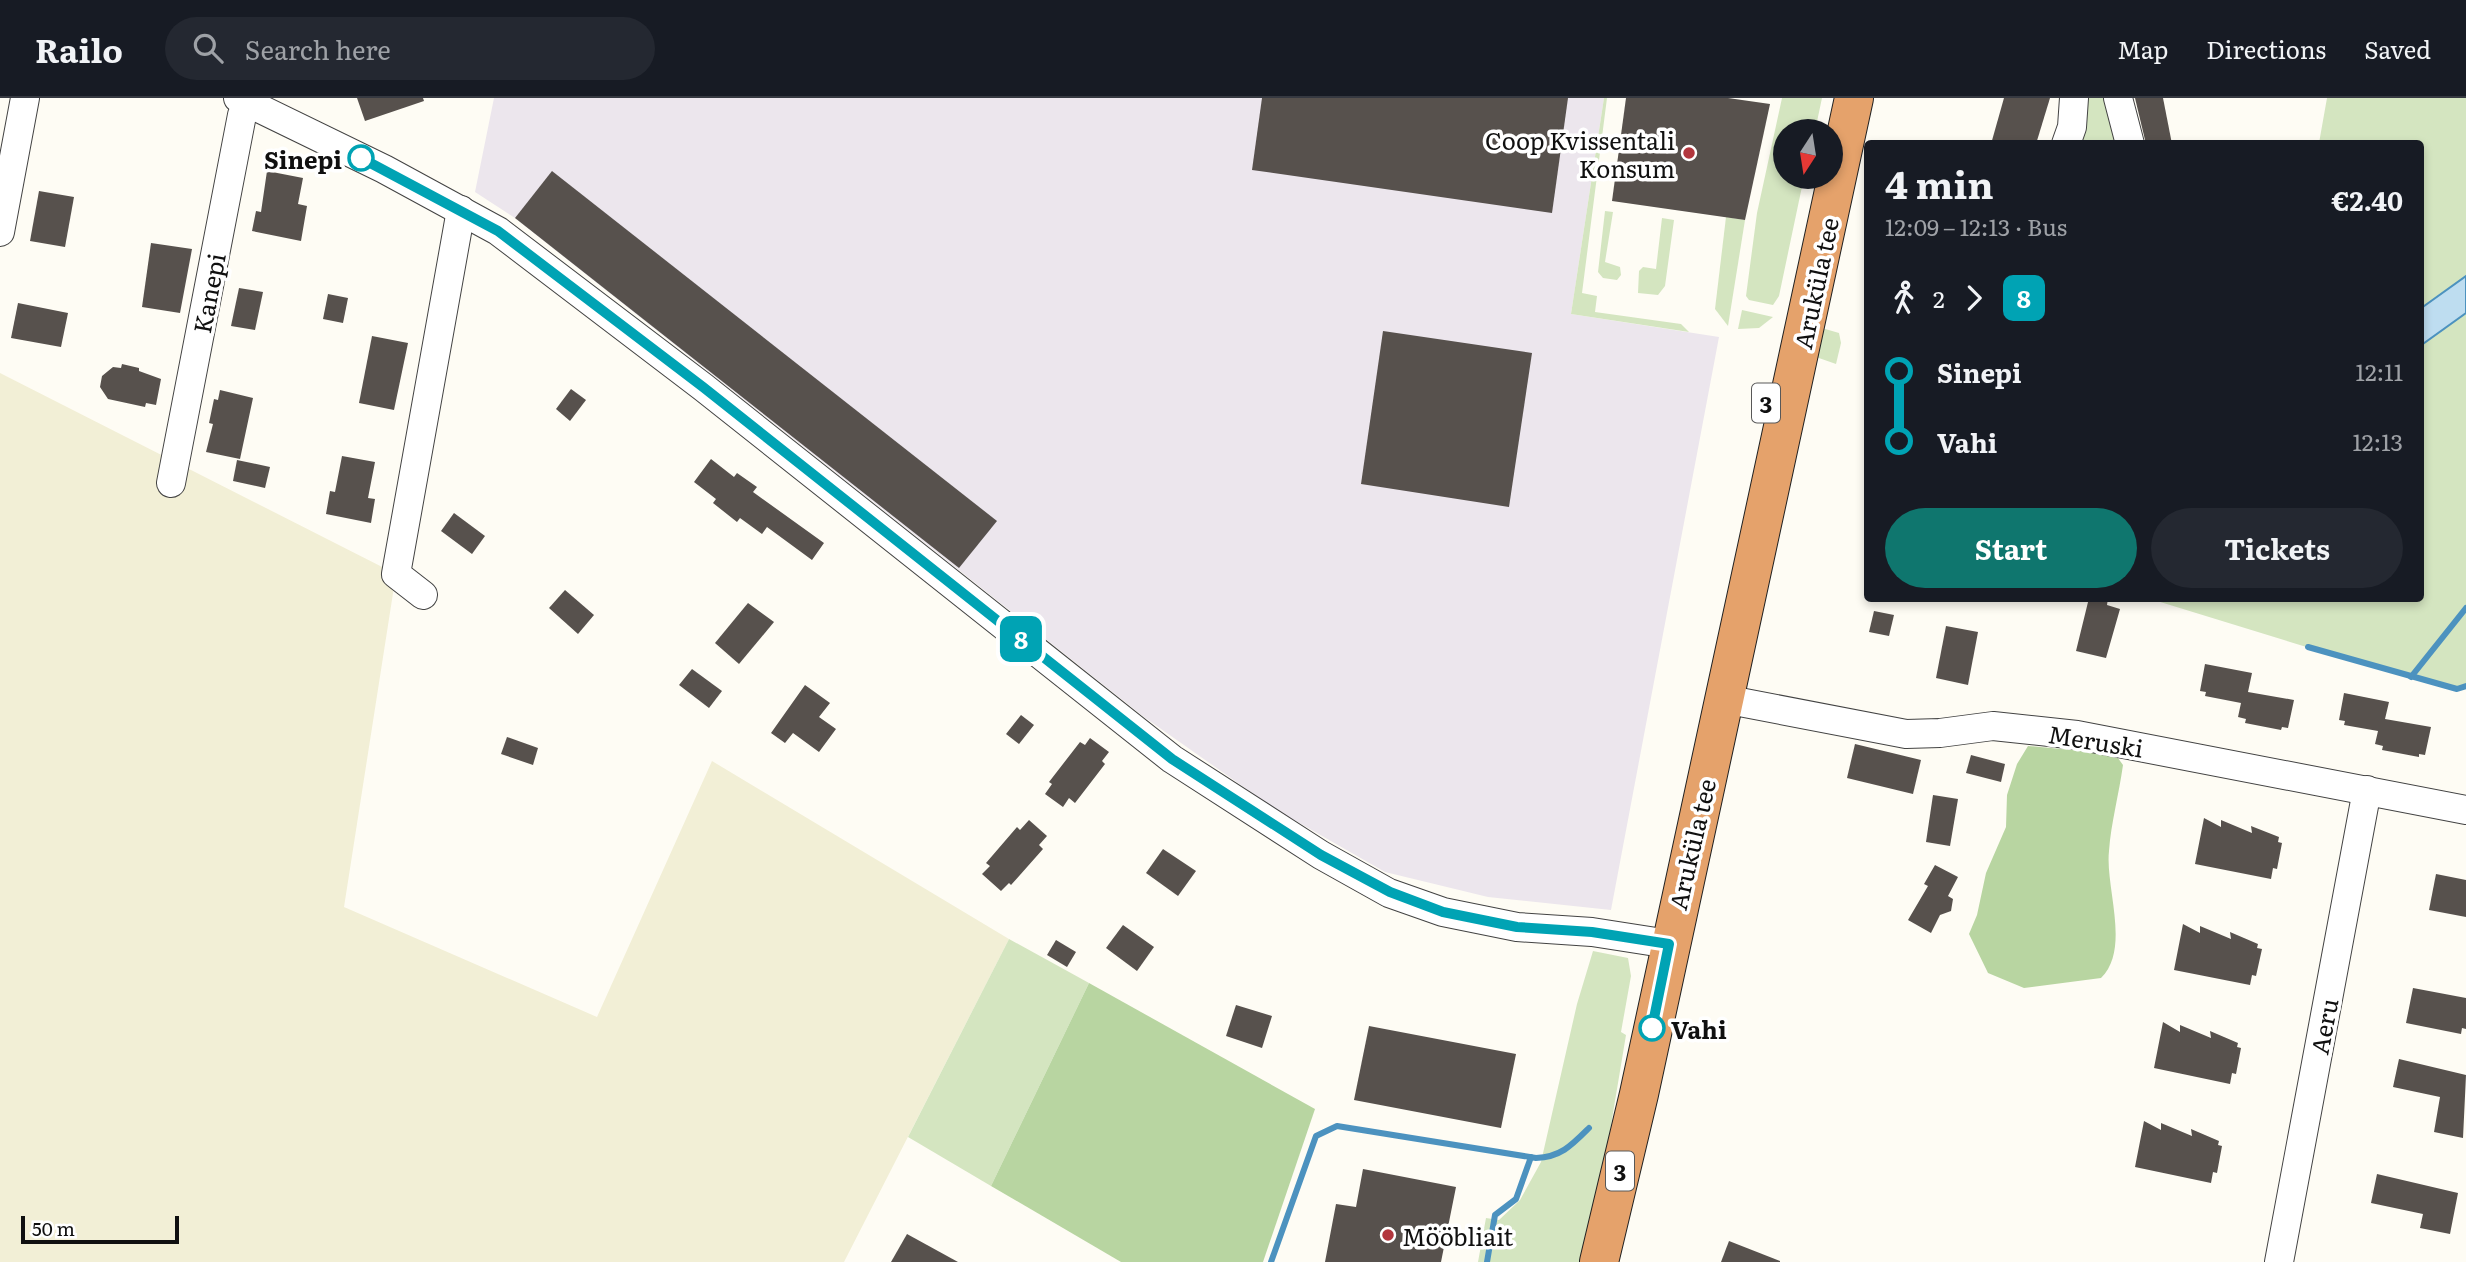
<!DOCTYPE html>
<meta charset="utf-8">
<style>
:root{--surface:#171b24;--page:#242831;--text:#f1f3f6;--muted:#9ea1a6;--line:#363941;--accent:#0f766e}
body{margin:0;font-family:Literata,serif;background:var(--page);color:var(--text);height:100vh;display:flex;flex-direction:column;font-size:26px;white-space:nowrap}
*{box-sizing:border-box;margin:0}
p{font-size:23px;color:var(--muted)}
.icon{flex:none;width:38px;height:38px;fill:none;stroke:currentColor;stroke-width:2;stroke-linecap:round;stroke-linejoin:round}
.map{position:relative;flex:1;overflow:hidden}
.side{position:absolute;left:1864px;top:42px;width:560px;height:462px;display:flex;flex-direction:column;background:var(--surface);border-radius:7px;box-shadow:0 4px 10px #0003}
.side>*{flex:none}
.badge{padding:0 14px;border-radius:10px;font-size:24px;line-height:46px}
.needle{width:46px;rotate:192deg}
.tools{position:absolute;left:1773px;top:21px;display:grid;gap:14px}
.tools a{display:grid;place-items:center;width:70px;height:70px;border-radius:50%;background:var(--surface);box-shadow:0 4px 10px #0003;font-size:35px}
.scale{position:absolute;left:21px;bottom:18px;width:158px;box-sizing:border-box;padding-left:7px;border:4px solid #101010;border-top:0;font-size:19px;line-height:24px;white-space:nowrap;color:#101010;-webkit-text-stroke:5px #fff;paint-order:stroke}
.map>.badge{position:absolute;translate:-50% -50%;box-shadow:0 0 0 4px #fff}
.legs{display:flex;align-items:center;gap:10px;height:77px;padding:0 21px;font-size:23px}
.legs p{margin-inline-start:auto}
.head{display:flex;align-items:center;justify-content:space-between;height:119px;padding:0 21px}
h1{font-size:38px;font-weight:700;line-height:52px}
.primary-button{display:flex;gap:14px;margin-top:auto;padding:14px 21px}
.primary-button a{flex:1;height:80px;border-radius:42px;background:var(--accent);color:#fff;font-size:28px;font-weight:700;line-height:80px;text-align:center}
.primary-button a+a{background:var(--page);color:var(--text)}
ul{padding:0 21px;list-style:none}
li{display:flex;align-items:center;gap:24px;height:70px;font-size:26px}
li i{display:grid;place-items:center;width:10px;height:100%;margin:0 9px;background:currentColor}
li i::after{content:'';width:18px;height:18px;margin:-9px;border:5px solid;border-radius:50%;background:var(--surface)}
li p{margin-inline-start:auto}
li:first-child i{background:linear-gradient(#0000 50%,currentColor 0)}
li:last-child i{background:linear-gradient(currentColor 50%,#0000 0)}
header{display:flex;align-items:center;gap:42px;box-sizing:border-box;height:98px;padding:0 35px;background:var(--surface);border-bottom:2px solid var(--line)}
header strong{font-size:33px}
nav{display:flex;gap:38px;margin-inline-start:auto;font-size:24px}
.search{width:490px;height:63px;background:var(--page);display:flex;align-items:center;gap:18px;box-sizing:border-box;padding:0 24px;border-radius:38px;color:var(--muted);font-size:26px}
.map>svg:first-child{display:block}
.industrial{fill:#ece6ed}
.farmland{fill:#f2efd6}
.green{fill:#d4e5c0}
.forest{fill:#b8d5a1}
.water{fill:#beddf0;stroke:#4c92bf;stroke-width:2}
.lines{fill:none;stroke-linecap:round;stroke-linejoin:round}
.stream{stroke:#4c92bf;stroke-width:6}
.building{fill:#57514d}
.minor-casing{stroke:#434343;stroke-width:30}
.highway-casing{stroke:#212121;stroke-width:40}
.minor{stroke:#fff;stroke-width:28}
.highway{stroke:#e5a26b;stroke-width:38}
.line-1-casing{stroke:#fff;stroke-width:16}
.line-1{stroke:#00a3b4;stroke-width:10}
.poi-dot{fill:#b2363d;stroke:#fff;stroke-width:2.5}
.stop-1-dot{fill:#fff;stroke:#00a3b4;stroke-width:3.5}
.labels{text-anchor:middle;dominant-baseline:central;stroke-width:7;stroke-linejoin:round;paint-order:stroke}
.shield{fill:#fff;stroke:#585858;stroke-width:2}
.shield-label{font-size:23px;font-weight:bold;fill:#101010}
.poi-label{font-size:24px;fill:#101010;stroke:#fff;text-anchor:end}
.stop-label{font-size:24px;font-weight:bold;fill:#101010;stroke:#fff;text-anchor:end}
.street-label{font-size:24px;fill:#101010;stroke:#fff}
</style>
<header>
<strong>Railo</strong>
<div class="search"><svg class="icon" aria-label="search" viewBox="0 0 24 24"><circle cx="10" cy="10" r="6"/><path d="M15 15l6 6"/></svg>Search here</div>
<nav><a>Map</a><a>Directions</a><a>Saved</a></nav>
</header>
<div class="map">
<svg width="2466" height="1164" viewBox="0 0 2466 1164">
<rect width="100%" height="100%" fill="#fefcf4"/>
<!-- industrial -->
<polygon class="industrial" points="494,0 1604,0 1571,216 1719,239 1611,812 1488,799 1385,774 1275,711 1144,619 515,120 475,94"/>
<!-- farmland -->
<polygon class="farmland" points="0,275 396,476 344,809 597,919 712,663 1009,841 844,1164 0,1164"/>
<!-- green -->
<g class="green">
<polygon points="1604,0 1607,0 1582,195 1597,198 1595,214 1681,226 1689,234 1571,216"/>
<polygon points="1782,0 1822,0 1815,33 1785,33 1785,79 1804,79 1779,198 1773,207 1749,202 1746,198 1757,115"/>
<polygon points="2079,0 2111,0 2124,45 2072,46"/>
<polygon points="2327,0 2466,0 2466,590 2457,591 2375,570 2157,503 2158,500 2420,500 2420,46 2319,45"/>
<polygon points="1605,113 1613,114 1605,164 1620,169 1621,177 1617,182 1603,180 1598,174"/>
<polygon points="1726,119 1745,122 1728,228 1715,211"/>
<polygon points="1662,120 1674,122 1665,188 1658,197 1638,195 1639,173 1643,169 1656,171"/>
<polygon points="1742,212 1773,219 1759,230 1738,231"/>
<polygon points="1815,228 1839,235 1841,245 1836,266 1816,259"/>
<polygon points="1009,841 1089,885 991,1088 908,1039"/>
<polygon points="1593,853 1628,860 1631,878 1621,934 1626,937 1607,1051 1579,1164 1478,1164 1486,1120 1499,1122 1520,1102 1541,1064 1577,906"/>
</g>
<!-- forest -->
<g class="forest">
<path d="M2028,648L2115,656L2123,667C2119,696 2111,725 2109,753C2105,789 2131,851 2101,880L2024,890L1988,875L1969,836L1977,817L1986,775L2006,729L2007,697L2017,666Z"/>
<polygon points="1089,885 1315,1011 1263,1164 1121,1164 991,1088"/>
</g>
<!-- water -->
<polygon class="water" points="2466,178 2466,215 2420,248 2420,211"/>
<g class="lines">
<!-- stream -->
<g class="stream">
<polyline points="2308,549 2457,591 2466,588"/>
<polyline points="2411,579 2466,510"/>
<path d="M1271,1164L1316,1038L1337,1028L1536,1060C1561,1059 1572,1047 1589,1030"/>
<polyline points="1487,1164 1495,1117 1516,1101 1531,1059"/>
</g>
</g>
<!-- building -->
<g class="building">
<polygon points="357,0 423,0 424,3 365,23"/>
<polygon points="1262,0 1568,0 1552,115 1252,72"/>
<polygon points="1626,0 1728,0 1770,6 1745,122 1612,103"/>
<polygon points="2004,0 2050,0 2036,46 1991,46"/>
<polygon points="2135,0 2163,0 2172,46 2146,46"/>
<polygon points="267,73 303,80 298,106 307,108 301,143 252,133 256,113 261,114"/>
<polygon points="552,73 997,423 959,470 515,120"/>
<polygon points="39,93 74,99 65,149 30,143"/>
<polygon points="151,145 192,151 180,215 142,209"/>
<polygon points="239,190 263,194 255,232 231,228"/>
<polygon points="328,196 348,200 343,225 323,221"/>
<polygon points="18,205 68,215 61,249 11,240"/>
<polygon points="1383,233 1532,255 1509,409 1361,386"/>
<polygon points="372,238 408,245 394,312 359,305"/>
<polygon points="122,266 139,270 139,273 161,281 156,307 146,305 145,309 108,301 100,289 102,278 113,269 121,270"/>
<polygon points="571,291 586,302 570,323 556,311"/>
<polygon points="220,292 253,300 240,361 206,354 213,326 209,325 214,301 218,302"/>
<polygon points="342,358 375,364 368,400 375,401 371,425 326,416 330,393 335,394"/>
<polygon points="711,361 734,379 737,375 757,389 753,394 824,445 812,462 767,429 762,436 740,420 737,424 713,405 716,401 694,384"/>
<polygon points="237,362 270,369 265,390 233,383"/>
<polygon points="454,415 485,438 472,456 441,433"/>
<polygon points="565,492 594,517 578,536 549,510"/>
<polygon points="2089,500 2108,500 2107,507 2120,511 2106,560 2076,553"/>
<polygon points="748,505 774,524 739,566 715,545"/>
<polygon points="1874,513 1894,517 1889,538 1869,534"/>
<polygon points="1946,528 1978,534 1968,587 1936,580"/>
<polygon points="2205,566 2252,575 2248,594 2294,602 2288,630 2282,629 2281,632 2245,625 2246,621 2238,619 2241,605 2205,598 2206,594 2200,593"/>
<polygon points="692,571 722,593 709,610 679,587"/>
<polygon points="805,587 830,605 819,619 836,631 819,654 793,635 785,645 771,635"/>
<polygon points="2344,595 2389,604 2385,621 2431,629 2425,657 2419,656 2419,659 2382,652 2383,648 2375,646 2378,633 2344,627 2345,623 2339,622"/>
<polygon points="1021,617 1034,627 1019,646 1006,636"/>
<polygon points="507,639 538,650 533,667 501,656"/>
<polygon points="1090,640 1109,654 1102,663 1105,666 1075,705 1069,700 1063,709 1045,696 1052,686 1049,684 1080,644 1085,647"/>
<polygon points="1855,646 1921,662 1913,696 1847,680"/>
<polygon points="1971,657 2005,666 2001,684 1966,675"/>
<polygon points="1933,697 1958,701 1950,748 1926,744"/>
<polygon points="2204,720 2221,729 2221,722 2252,735 2251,728 2279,739 2278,744 2282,745 2277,771 2273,770 2271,781 2195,766"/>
<polygon points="1029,722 1047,738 1039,747 1043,751 1011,787 1009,785 1001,793 982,776 990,768 986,765 1017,729 1020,732"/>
<polygon points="1163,751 1196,773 1178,798 1146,775"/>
<polygon points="1935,767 1958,779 1948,798 1953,801 1951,813 1940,817 1931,835 1908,822 1928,788 1924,786"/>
<polygon points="2436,776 2466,782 2466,819 2429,812"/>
<polygon points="2183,826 2200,835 2200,828 2231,841 2230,834 2258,846 2257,850 2262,851 2256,878 2252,877 2250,887 2174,872"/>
<polygon points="1123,827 1154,849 1137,873 1106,850"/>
<polygon points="1056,842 1076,854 1067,869 1047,857"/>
<polygon points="2413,890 2466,900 2466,931 2462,930 2461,936 2406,925"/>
<polygon points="1236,907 1272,918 1262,950 1226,938"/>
<polygon points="2163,924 2180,934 2180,927 2211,940 2210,933 2238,945 2237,949 2241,950 2236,976 2232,975 2230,986 2154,970"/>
<polygon points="1369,928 1516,956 1501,1030 1354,1002"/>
<polygon points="2399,961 2466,977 2463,1040 2434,1034 2440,999 2393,989"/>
<polygon points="2144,1023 2161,1032 2161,1025 2192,1038 2191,1031 2219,1043 2218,1047 2222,1048 2217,1075 2213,1074 2211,1085 2135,1069"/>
<polygon points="1363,1071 1456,1089 1441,1164 1325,1164 1336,1106 1356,1109"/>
<polygon points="2377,1076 2458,1095 2450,1136 2420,1130 2423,1116 2371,1105"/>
<polygon points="907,1136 958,1164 891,1164"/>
<polygon points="1729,1143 1780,1163 1780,1164 1721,1164"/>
</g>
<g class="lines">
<defs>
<g id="minor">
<polyline points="238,0 384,71 498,133 703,289 1172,661 1321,757 1389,795 1443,814 1517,829 1592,834 1669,846"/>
<polyline points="2118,0 2130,46"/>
<polyline points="2066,46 2072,29 2074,0"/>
<polyline points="0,134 25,0"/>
<polyline points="171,385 242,17 248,5"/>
<polyline points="423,497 396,476 461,112"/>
<polyline points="1724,601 1906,636 1940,635 1993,628 2077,637 2466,712"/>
<polyline points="2279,1164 2367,692"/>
</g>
<polyline id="highway" points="1599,1164 1639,996 1854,0"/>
</defs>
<!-- minor casing -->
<use href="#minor" class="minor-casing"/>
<!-- highway casing -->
<use href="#highway" class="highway-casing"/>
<!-- minor -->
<use href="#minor" class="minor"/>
<!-- highway -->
<use href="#highway" class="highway"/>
</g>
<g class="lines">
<defs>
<polyline id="line-1" points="361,60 498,133 703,289 1172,661 1321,757 1390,794 1443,814 1517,829 1592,834 1669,846 1652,930"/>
</defs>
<!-- line-1 casing -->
<use href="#line-1" class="line-1-casing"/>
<!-- line-1 -->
<use href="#line-1" class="line-1"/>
</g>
<!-- markers -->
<g class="poi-dot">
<circle cx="1689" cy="55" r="7"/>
<circle cx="1388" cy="1137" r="7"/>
</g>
<g class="stop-1-dot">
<circle cx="361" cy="60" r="12"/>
<circle cx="1652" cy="930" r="12"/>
</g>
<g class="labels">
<!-- shield labels -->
<g class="shield">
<rect x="1752" y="285.5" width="28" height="39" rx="5"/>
<rect x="1606" y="1053.5" width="28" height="39" rx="5"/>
</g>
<g class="shield-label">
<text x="1766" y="305">3</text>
<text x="1620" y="1073">3</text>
</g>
<!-- poi labels -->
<g class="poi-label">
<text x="1675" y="41">Coop Kvissentali<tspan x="1675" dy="28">Konsum</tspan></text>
<text x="1402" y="1137" text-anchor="start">Mööbliait</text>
</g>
<!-- stop labels -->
<g class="stop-label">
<text x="342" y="60">Sinepi</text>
<text x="1671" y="930" text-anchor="start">Vahi</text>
</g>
<!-- street labels -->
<g class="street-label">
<text transform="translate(1815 185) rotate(-78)">Aruküla tee</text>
<text transform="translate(208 195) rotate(-79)">Kanepi</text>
<text transform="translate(2096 642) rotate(9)">Meruski</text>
<text transform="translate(1691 746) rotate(-77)">Aruküla tee</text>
<text transform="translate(2323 928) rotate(-79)">Aeru</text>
</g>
</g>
</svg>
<div class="tools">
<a><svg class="needle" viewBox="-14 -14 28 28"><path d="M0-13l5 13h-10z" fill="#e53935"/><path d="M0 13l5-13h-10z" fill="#9ea1a6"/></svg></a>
</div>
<div class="scale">50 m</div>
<b class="badge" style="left:1021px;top:541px;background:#00a3b4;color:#fff">8</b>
<section class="side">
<div class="head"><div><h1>4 min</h1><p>12:09 – 12:13 · Bus</p></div><b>€2.40</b></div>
<div class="legs"><svg class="icon" aria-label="walk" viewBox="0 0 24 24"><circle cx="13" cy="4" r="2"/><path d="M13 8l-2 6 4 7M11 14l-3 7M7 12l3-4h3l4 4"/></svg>2<svg class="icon" aria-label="forward" viewBox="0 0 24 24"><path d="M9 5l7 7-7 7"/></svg><b class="badge" style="background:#00a3b4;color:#fff">8</b></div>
<ul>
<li><i style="color:#00a3b4"></i><b>Sinepi</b><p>12:11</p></li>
<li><i style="color:#00a3b4"></i><b>Vahi</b><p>12:13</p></li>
</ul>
<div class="primary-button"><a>Start</a><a>Tickets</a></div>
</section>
</div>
